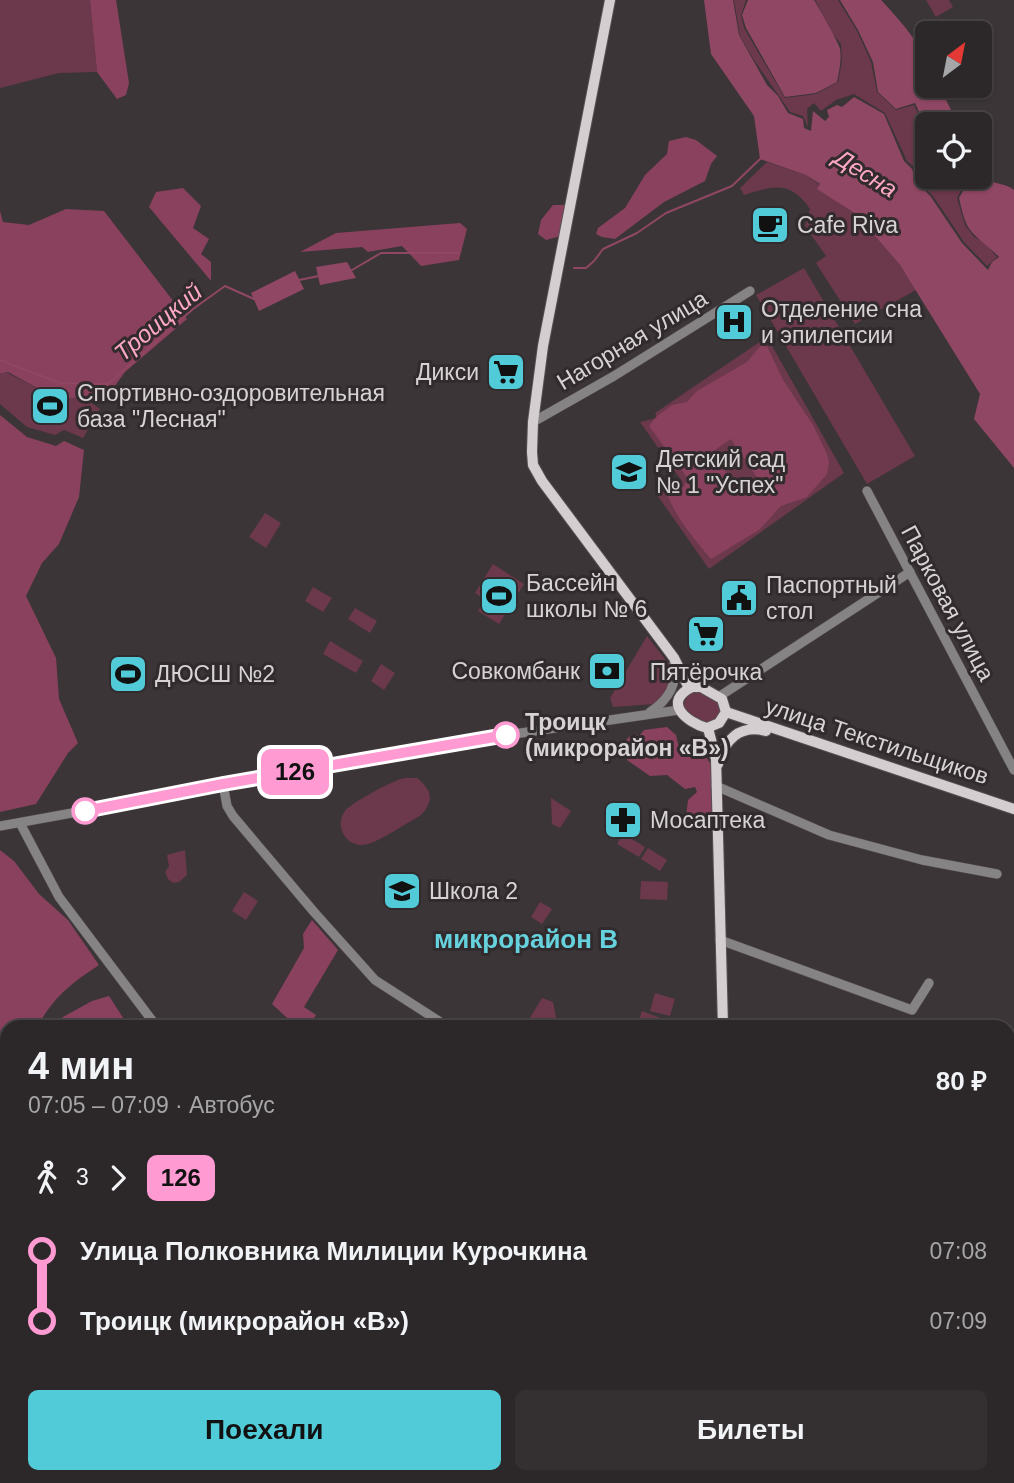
<!DOCTYPE html>
<html lang="ru">
<meta charset="utf-8">
<style>
:root{--surface:#2c2829;--page:#343031;--text:#f1f3f6;--muted:#a6a6a8;--line:#484446;--accent:#52cbd9}
body{margin:0;font-family:Arial,sans-serif;background:var(--page);color:var(--text);height:100vh;display:flex;flex-direction:column;font-size:26px;white-space:nowrap}
*{box-sizing:border-box;margin:0}
p{font-size:23px;color:var(--muted)}
.icon{flex:none;width:38px;height:38px;fill:none;stroke:currentColor;stroke-width:2;stroke-linecap:round;stroke-linejoin:round}
.map{position:relative;flex:1;overflow:hidden}
.details{position:absolute;left:0px;top:1020px;width:1015px;height:464px;display:flex;flex-direction:column;background:var(--surface);border-radius:21px 21px 0 0;box-shadow:0 2px 5px #0004,0 0 0 2px var(--line)}
.details>*{flex:none}
.badge{padding:0 14px;border-radius:10px;font-size:24px;line-height:46px}
.needle{width:46px;rotate:32deg}
.tools{position:absolute;left:915px;top:21px;display:grid;gap:14px}
.tools a{display:grid;place-items:center;width:77px;height:77px;border-radius:10px;background:var(--surface);box-shadow:0 2px 5px #0004,0 0 0 2px var(--line);font-size:35px}
.map>.badge{position:absolute;translate:-50% -50%;box-shadow:0 0 0 4px #fff}
.legs{display:flex;align-items:center;gap:10px;height:77px;padding:0 28px;font-size:23px}
.legs p{margin-inline-start:auto}
.overview{display:flex;align-items:center;justify-content:space-between;height:119px;padding:0 28px}
h1{font-size:38px;font-weight:700;line-height:52px}
.button{display:flex;gap:14px;margin-top:auto;padding:14px 28px}
.button a{flex:1;height:80px;border-radius:10px;background:var(--accent);color:#111;font-size:28px;font-weight:700;line-height:80px;text-align:center}
.button a+a{background:var(--page);color:var(--text)}
ul{padding:0 28px;list-style:none}
li{display:flex;align-items:center;gap:24px;height:70px;font-size:26px}
li i{display:grid;place-items:center;width:10px;height:100%;margin:0 9px;background:currentColor}
li i::after{content:'';width:18px;height:18px;margin:-9px;border:5px solid;border-radius:50%;background:var(--surface)}
li p{margin-inline-start:auto}
li:first-child i{background:linear-gradient(#0000 50%,currentColor 0)}
li:last-child i{background:linear-gradient(currentColor 50%,#0000 0)}
.map>svg:first-child{display:block}
.green{fill:#6c384b}
.forest{fill:#8a415d;fill-rule:evenodd}
.water{fill:#904763}
.lines{fill:none;stroke-linecap:round;stroke-linejoin:round}
.stream{stroke:#904763;stroke-width:2}
.minor-casing{stroke:#575153;stroke-width:10}
.major-casing{stroke:#575153;stroke-width:12}
.minor{stroke:#868384;stroke-width:9}
.major{stroke:#d5ced0;stroke-width:10}
.line-1-casing{stroke:#fff;stroke-width:16}
.line-1{stroke:#ff9ad2;stroke-width:10}
.stop-1-dot{fill:#fff;stroke:#ff9ad2;stroke-width:3.5}
.labels{text-anchor:middle;dominant-baseline:central;stroke-width:6;stroke-linejoin:round;paint-order:stroke}
.poi-label{font-size:23px;fill:#d7d3d5;stroke:#312b2d;text-anchor:start}
.street-label{font-size:23px;fill:#d7d3d5;stroke:#312b2d}
.stop-label{font-size:23px;font-weight:bold;fill:#d7d3d5;stroke:#312b2d;text-anchor:start}
.water-label{font-size:24px;font-style:italic;fill:#ffa8c6;stroke:#312b2d}
.quarter-label{font-size:26px;font-weight:bold;fill:#66d2de;stroke:#312b2d}
</style>
<div class="map">
<svg width="1014" height="1483" viewBox="0 0 1014 1483">
<rect width="100%" height="100%" fill="#3b3537"/>
<!-- green -->
<g class="green">
<polygon points="0,0 90,0 97,72 59,73 0,88"/>
<polygon points="734,0 746,0 741,15 744,28 785,98 816,94 838,82 842,61 841,44 833,34 815,0 838,0 857,31 871,62 877,92 896,110 914,105 927,133 928,177 959,177 964,185 957,198 965,225 974,237 985,243 997,257 987,266 964,242 933,196 918,181 914,167 907,161 885,113 854,94 836,100 821,111 814,103 807,109 808,127 803,116 790,112 754,60 740,36"/>
<polygon points="926,0 949,0 953,7 936,17"/>
<path d="M767,162L806,175L820,185L818,189L856,214L900,265L916,290L855,324L816,263L826,256L805,226L810,209C790,180 773,186 744,195L740,188Z"/>
<polygon points="804,268 915,456 867,484 756,295"/>
<polygon points="767,337 844,473 709,569 655,492 681,480 640,422 657,418 655,413"/>
<polygon points="0,371 4,371 54,397 80,395 100,409 83,438 64,430 55,435 27,427 0,404"/>
<polygon points="265,513 281,523 266,548 249,537"/>
<polygon points="493,564 524,584 499,624 478,611 485,599 475,593"/>
<polygon points="313,587 332,598 323,612 305,601"/>
<polygon points="355,608 377,621 370,633 348,619"/>
<polygon points="647,636 672,668 668,691 655,704 613,707 610,698"/>
<polygon points="330,641 363,661 356,673 323,654"/>
<polygon points="381,664 395,673 384,690 371,681"/>
<polygon points="698,691 717,700 721,709 718,718 710,724 693,718 683,706 688,694"/>
<path d="M417,778C432,790 435,801 420,816C404,824 386,838 368,844C348,850 333,827 345,811C351,803 390,782 401,779C406,777 412,778 417,778Z"/>
<polygon points="551,798 571,811 560,828 552,824"/>
<polygon points="623,834 645,847 639,857 617,844"/>
<polygon points="648,848 667,860 660,871 641,859"/>
<polygon points="185,850 187,875 179,882 173,883 168,879 165,872 169,866 167,855"/>
<polygon points="641,881 668,882 667,900 640,899"/>
<polygon points="244,892 258,901 246,920 232,911"/>
<polygon points="540,902 552,909 542,924 531,917"/>
<polygon points="655,993 675,999 670,1016 650,1011"/>
<polygon points="542,998 553,1002 558,1027 539,1027 528,1021"/>
<polygon points="642,1011 671,1022 669,1027 637,1026"/>
<polygon points="7,1454 7,1477 18,1477 10,1483 6,1483 0,1476 0,1459"/>
</g>
<!-- forest -->
<g class="forest">
<polygon points="90,0 116,0 129,83 126,95 117,99 97,72"/>
<polygon points="686,137 696,140 717,156 711,164 705,181 664,202 615,239 602,237 596,234 598,228 625,208 645,175 667,154 669,141"/>
<polygon points="183,188 201,206 193,228 209,239 201,254 211,262 211,281 149,207 156,192"/>
<polygon points="553,205 566,205 561,236 546,240 538,234 541,220"/>
<polygon points="66,209 104,211 187,319 125,372 111,391 101,399 82,397 57,399 8,372 0,373 0,211 3,222 29,225"/>
<polygon points="460,223 467,229 459,260 421,266 402,246 368,252 362,247 300,252 336,233"/>
<path d="M761,345H765L768,348L783,380L813,425L827,454L829,462L827,474L807,497L781,506L759,530L711,559C693,538 677,519 667,494L669,490L684,486L688,479L649,426L656,417L672,405L687,402L697,391L747,362ZM731,439L760,482L742,495L712,452Z"/>
<polygon points="0,415 27,437 56,446 64,441 84,450 79,497 59,544 42,563 26,596 56,658 59,699 78,743 68,753 36,804 0,812"/>
<polygon points="667,727 676,735 681,757 704,754 712,766 714,831 700,827 686,817 688,800 697,792 695,787 685,789 667,775 650,776 627,760 626,740 631,735 640,735 644,730"/>
<path d="M0,850L14,861L39,894L68,920L99,965C70,984 54,997 37,1027H7V1078L0,1084Z"/>
<polygon points="312,920 338,950 304,1007 316,1015 308,1027 297,1027 272,1004 304,948 303,934"/>
<polygon points="109,996 129,1027 121,1027 117,1021 105,1027 45,1027 92,1001"/>
<polygon points="7,1370 7,1442 0,1445 0,1374"/>
<polygon points="1008,1388 1014,1388 1014,1483 961,1483 961,1477 1008,1477"/>
<polygon points="61,1477 111,1477 102,1483 65,1483"/>
</g>
<!-- water -->
<g class="water">
<path d="M704,0H733L739,35L767,85L778,96L788,113L803,119L804,128L811,131L813,111L825,121L829,117L827,110L837,105L842,107L854,97L884,114L904,161L912,169L916,181L931,197L962,243L988,270L992,262L999,257C991,248 972,236 967,225C963,217 961,206 959,198L966,186L961,177H980V168L984,174L980,179L984,184L987,179C996,185 1006,183 1014,190V468L974,419L980,394L900,265L856,214L817,189L820,184L806,175L760,159L754,116L711,54Z"/>
<path d="M748,0H814C818,6 840,45 840,49C842,60 839,71 837,82L816,93L785,97L746,28L742,15Z"/>
<path d="M840,0H881L884,3C899,20 919,41 927,63C929,70 928,79 928,86H939L958,124H928L927,129L915,103L896,109L878,92L873,62L858,30Z"/>
<polygon points="347,262 356,278 320,285 316,267"/>
<polygon points="295,271 304,289 259,311 251,293"/>
</g>
<g class="lines">
<!-- stream -->
<g class="stream">
<polyline points="574,268 586,268 594,261 603,249 637,233 666,213 732,186 760,159"/>
<polyline points="352,270 381,253 458,253"/>
<polyline points="299,280 319,276"/>
<polyline points="0,360 60,383 108,384 193,309 225,286 254,299"/>
</g>
<defs>
<g id="minor">
<polyline points="533,422 614,376 750,291"/>
<polyline points="867,491 1014,770"/>
<polyline points="720,696 910,572"/>
<path d="M650,712C668,700 678,685 674,663"/>
<polyline points="223,784 227,806 233,816 314,912 375,980 448,1027"/>
<polyline points="716,786 829,835 922,860 997,874"/>
<polyline points="20,823 59,897 157,1027"/>
<polyline points="0,826 480,739 679,710"/>
<polyline points="720,940 912,1010 929,983"/>
<polyline points="739,1477 739,1483"/>
</g>
<g id="major">
<polyline points="610,0 543,346 533,422 532,452 533,465 542,481 674,658 689,688"/>
<path d="M692,687H701L722,699L726,712L719,723L707,728C686,722 662,702 692,687Z"/>
<polyline points="726,712 1014,809"/>
<polyline points="708,728 716,759 723,1027"/>
<path d="M718,764C724,740 740,724 766,731"/>
<polyline points="164,1483 173,1477"/>
</g>
</defs>
<!-- minor casing -->
<use href="#minor" class="minor-casing"/>
<!-- major casing -->
<use href="#major" class="major-casing"/>
<!-- minor -->
<use href="#minor" class="minor"/>
<!-- major -->
<use href="#major" class="major"/>
</g>
<g class="lines">
<defs>
<polyline id="line-1" points="85,811 223,784 506,735"/>
</defs>
<!-- line-1 casing -->
<use href="#line-1" class="line-1-casing"/>
<!-- line-1 -->
<use href="#line-1" class="line-1"/>
</g>
<!-- icons -->
<defs>
<symbol id="cafe-square" viewBox="-11 -11 22 22"><rect x="-9" y="-9" width="18" height="18" rx="4" fill="#52cbd9" stroke="#312b2d"/><path d="M-5.5-4.5H6V0H3Q3 3.5 0 3.5H-2.5Q-5.5 3.5-5.5 0ZM3-3.2v2h1.7v-2ZM-6 4.5H4V6H-6Z" fill="#111"/></symbol>
<symbol id="hospital-square" viewBox="-11 -11 22 22"><rect x="-9" y="-9" width="18" height="18" rx="4" fill="#52cbd9" stroke="#312b2d"/><path d="M-5-5h3v3.5h4V-5h3V5h-3V1.5h-4V5h-3Z" fill="#111"/></symbol>
<symbol id="supermarket-square" viewBox="-11 -11 22 22"><rect x="-9" y="-9" width="18" height="18" rx="4" fill="#52cbd9" stroke="#312b2d"/><path d="M-6-5.5h2.5l.6 2H6L4.5 2H-2.5L-4.4-4H-6ZM-1.5 3.2a1.3 1.3 0 1 0 .1 0ZM3 3.2a1.3 1.3 0 1 0 .1 0Z" fill="#111"/></symbol>
<symbol id="stadium-square" viewBox="-11 -11 22 22"><rect x="-9" y="-9" width="18" height="18" rx="4" fill="#52cbd9" stroke="#312b2d"/><path d="M0-5a6.5 5 0 1 0 0 10a6.5 5 0 1 0 0-10ZM-3.5-1.8h7v3.6h-7Z" fill="#111"/></symbol>
<symbol id="school-square" viewBox="-11 -11 22 22"><rect x="-9" y="-9" width="18" height="18" rx="4" fill="#52cbd9" stroke="#312b2d"/><path d="M0-5L7-2L0 1L-7-2ZM-4 1L0 2.5L4 1V4Q0 6-4 4Z" fill="#111"/></symbol>
<symbol id="civic-square" viewBox="-11 -11 22 22"><rect x="-9" y="-9" width="18" height="18" rx="4" fill="#52cbd9" stroke="#312b2d"/><path d="M-.6-6.5H3V-4.5H.6V-3L4-1V1h2V6H-6V1h2V-1L-.6-3ZM-1.2 2.5V6h2.4V2.5Z" fill="#111"/></symbol>
<symbol id="bank-square" viewBox="-11 -11 22 22"><rect x="-9" y="-9" width="18" height="18" rx="4" fill="#52cbd9" stroke="#312b2d"/><path d="M-6-4H6V4H-6ZM0-2.3a2.3 2.3 0 1 0 0 4.6a2.3 2.3 0 1 0 0-4.6Z" fill="#111"/></symbol>
<symbol id="pharmacy-square" viewBox="-11 -11 22 22"><rect x="-9" y="-9" width="18" height="18" rx="4" fill="#52cbd9" stroke="#312b2d"/><path d="M-2-6h4v4h4v4h-4v4h-4v-4h-4v-4h4Z" fill="#111"/></symbol>
</defs>
<g fill-rule="evenodd">
<use href="#cafe-square" x="748" y="203" width="44" height="44"/>
<use href="#hospital-square" x="712" y="300" width="44" height="44"/>
<use href="#supermarket-square" x="484" y="350" width="44" height="44"/>
<use href="#stadium-square" x="28" y="384" width="44" height="44"/>
<use href="#school-square" x="607" y="450" width="44" height="44"/>
<use href="#stadium-square" x="477" y="574" width="44" height="44"/>
<use href="#civic-square" x="717" y="576" width="44" height="44"/>
<use href="#supermarket-square" x="684" y="612" width="44" height="44"/>
<use href="#bank-square" x="585" y="649" width="44" height="44"/>
<use href="#stadium-square" x="106" y="652" width="44" height="44"/>
<use href="#pharmacy-square" x="601" y="798" width="44" height="44"/>
<use href="#school-square" x="380" y="869" width="44" height="44"/>
</g>
<!-- markers -->
<g class="stop-1-dot">
<circle cx="506" cy="735" r="12"/>
<circle cx="85" cy="811" r="12"/>
</g>
<g class="labels">
<!-- poi labels -->
<g class="poi-label">
<text x="797" y="225">Cafe Riva</text>
<text x="761" y="309">Отделение сна<tspan x="761" dy="26">и эпилепсии</tspan></text>
<text x="479" y="372" text-anchor="end">Дикси</text>
<text x="77" y="393">Спортивно-оздоровительная<tspan x="77" dy="26">база "Лесная"</tspan></text>
<text x="656" y="459">Детский сад<tspan x="656" dy="26">№ 1 "Успех"</tspan></text>
<text x="526" y="583">Бассейн<tspan x="526" dy="26">школы № 6</tspan></text>
<text x="766" y="585">Паспортный<tspan x="766" dy="26">стол</tspan></text>
<text x="580" y="671" text-anchor="end">Совкомбанк</text>
<text x="706" y="672" text-anchor="middle">Пятёрочка</text>
<text x="155" y="674">ДЮСШ №2</text>
<text x="650" y="820">Мосаптека</text>
<text x="429" y="891">Школа 2</text>
</g>
<!-- street labels -->
<g class="street-label">
<text transform="translate(632 340) rotate(-31)">Нагорная улица</text>
<text transform="translate(948 603) rotate(62)">Парковая улица</text>
<text transform="translate(877 741) rotate(18)">улица Текстильщиков</text>
</g>
<!-- stop labels -->
<g class="stop-label">
<text x="525" y="722">Троицк<tspan x="525" dy="26">(микрорайон «В»)</tspan></text>
</g>
<!-- water labels -->
<g class="water-label">
<text transform="translate(866 173) rotate(32)">Десна</text>
<text transform="translate(158 322) rotate(-40)">Троицкий</text>
</g>
<!-- quarter labels -->
<g class="quarter-label">
<text x="526" y="939">микрорайон В</text>
</g>
</g>
</svg>
<div class="tools">
<a><svg class="needle" viewBox="-14 -14 28 28"><path d="M0-13l5 13h-10z" fill="#e53935"/><path d="M0 13l5-13h-10z" fill="#a6a6a8"/></svg></a>
<a><svg class="icon" aria-label="locate" viewBox="0 0 24 24"><circle cx="12" cy="12" r="6"/><path d="M12 2v4M12 18v4M2 12h4M18 12h4"/></svg></a>
</div>
<b class="badge" style="left:295px;top:772px;background:#ff9ad2;color:#111">126</b>
<section class="details">
<div class="overview"><div><h1>4 мин</h1><p>07:05 – 07:09 · Автобус</p></div><b>80 ₽</b></div>
<div class="legs"><svg class="icon" aria-label="walk" viewBox="0 0 24 24"><circle cx="13" cy="4" r="2"/><path d="M13 8l-2 6 4 7M11 14l-3 7M7 12l3-4h3l4 4"/></svg>3<svg class="icon" aria-label="forward" viewBox="0 0 24 24"><path d="M9 5l7 7-7 7"/></svg><b class="badge" style="background:#ff9ad2;color:#111">126</b></div>
<ul>
<li><i style="color:#ff9ad2"></i><b>Улица Полковника Милиции Курочкина</b><p>07:08</p></li>
<li><i style="color:#ff9ad2"></i><b>Троицк (микрорайон «В»)</b><p>07:09</p></li>
</ul>
<div class="button"><a>Поехали</a><a>Билеты</a></div>
</section>
</div>
